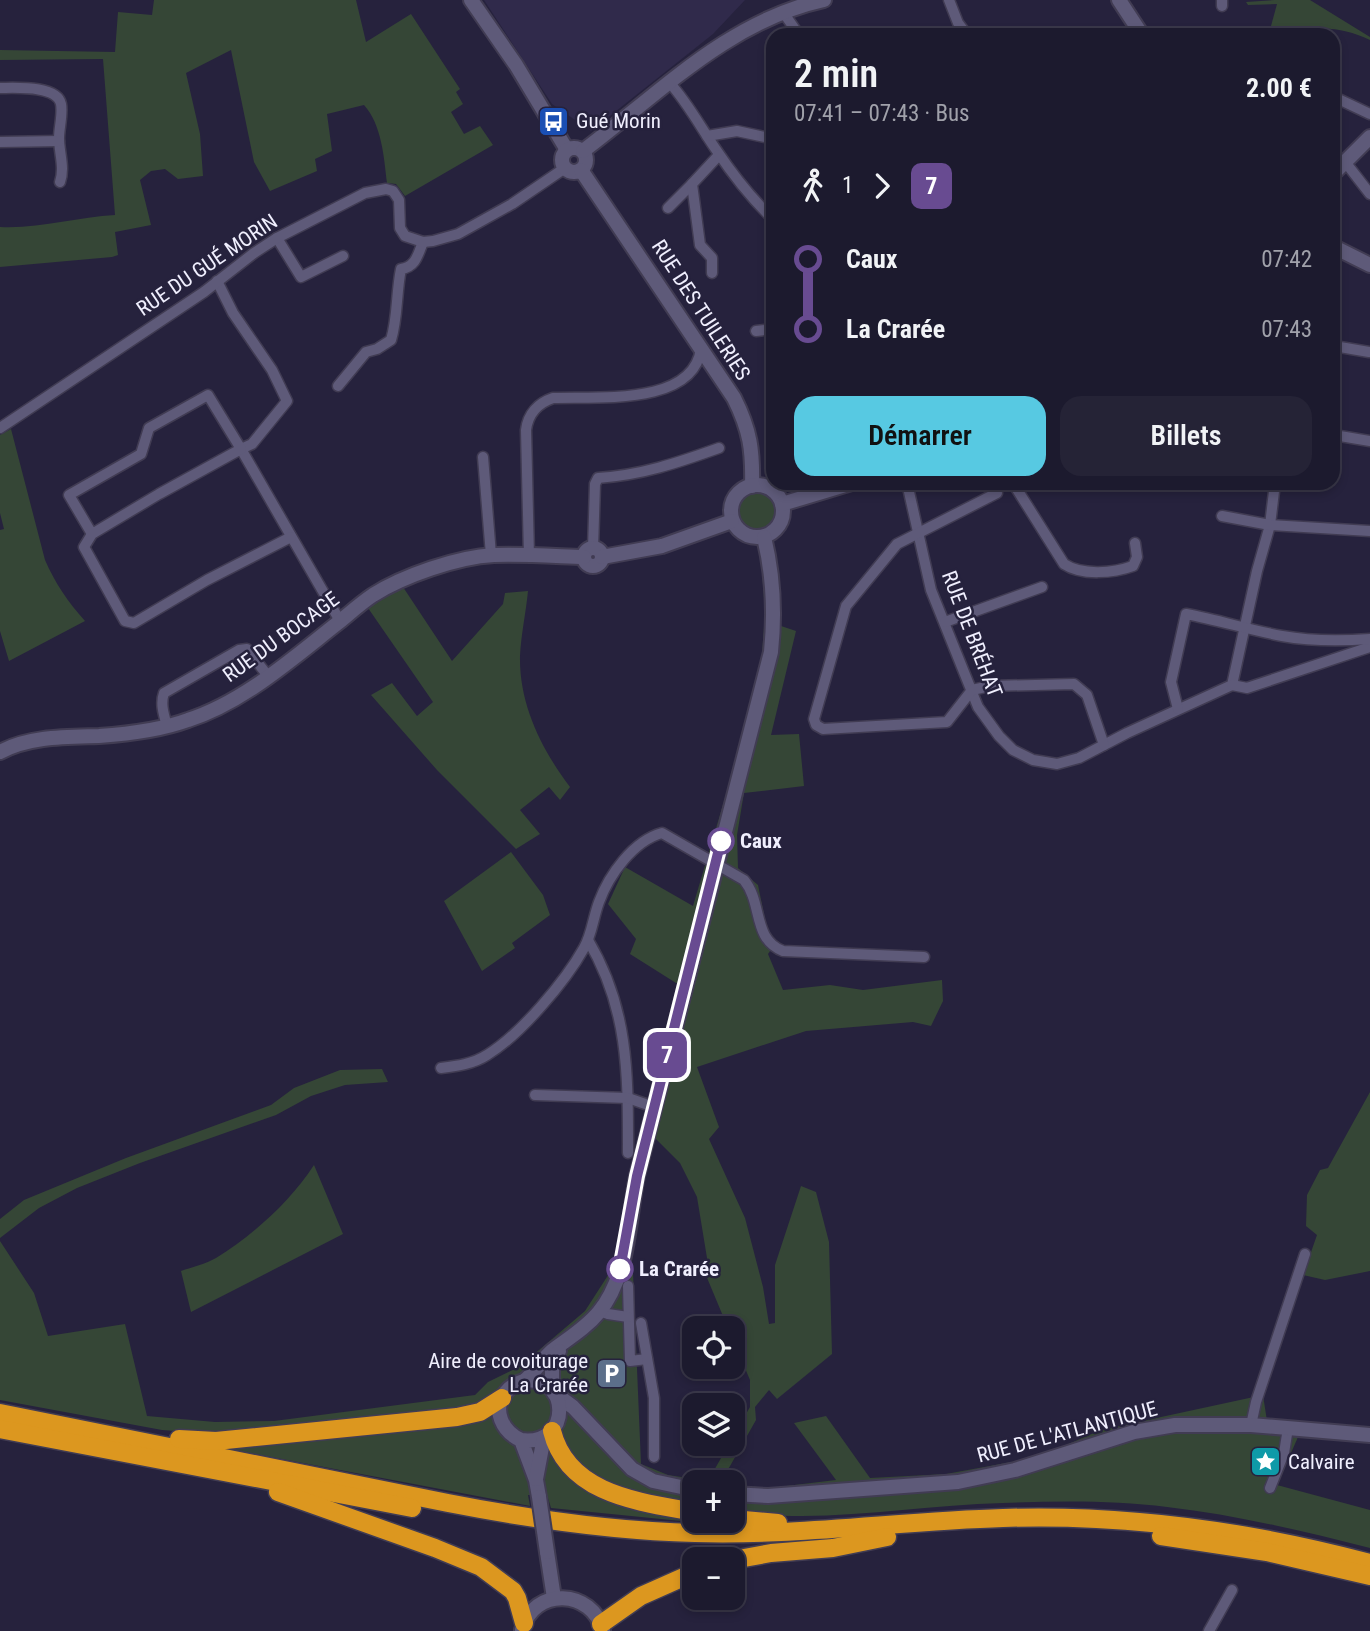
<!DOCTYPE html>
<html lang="fr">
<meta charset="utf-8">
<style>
:root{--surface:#1c1a2e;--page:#252336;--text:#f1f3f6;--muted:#a0a1aa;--line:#3a384a;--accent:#57c9e2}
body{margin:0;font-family:"Roboto Condensed",sans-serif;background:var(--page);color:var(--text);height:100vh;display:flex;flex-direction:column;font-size:26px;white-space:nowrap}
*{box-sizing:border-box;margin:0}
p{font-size:23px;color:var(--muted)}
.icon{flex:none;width:38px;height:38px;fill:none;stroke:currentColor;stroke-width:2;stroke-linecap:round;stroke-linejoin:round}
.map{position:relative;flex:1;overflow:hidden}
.panel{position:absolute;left:766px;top:28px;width:574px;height:462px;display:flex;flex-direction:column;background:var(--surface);border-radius:21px;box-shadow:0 4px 10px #0003,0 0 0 2px var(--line)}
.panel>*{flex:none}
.badge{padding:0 14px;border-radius:10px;font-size:24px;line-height:46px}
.tools{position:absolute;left:682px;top:1316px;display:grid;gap:14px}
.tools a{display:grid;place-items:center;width:63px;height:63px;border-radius:14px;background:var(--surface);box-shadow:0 4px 10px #0003,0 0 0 2px var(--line);font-size:35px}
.map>.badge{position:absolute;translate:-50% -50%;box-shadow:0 0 0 4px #fff}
.legs{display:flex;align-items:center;gap:10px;height:77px;padding:0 28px;font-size:23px}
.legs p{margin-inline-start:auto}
.headline{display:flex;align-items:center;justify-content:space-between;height:119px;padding:0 28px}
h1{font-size:38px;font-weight:600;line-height:52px}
.cta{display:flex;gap:14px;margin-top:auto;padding:14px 28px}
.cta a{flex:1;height:80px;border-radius:21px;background:var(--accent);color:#111;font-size:28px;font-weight:600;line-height:80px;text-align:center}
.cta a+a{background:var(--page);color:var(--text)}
ul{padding:0 28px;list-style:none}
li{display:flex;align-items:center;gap:24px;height:70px;font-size:26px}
li i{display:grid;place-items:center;width:10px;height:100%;margin:0 9px;background:currentColor}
li i::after{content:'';width:18px;height:18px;margin:-9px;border:5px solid;border-radius:50%;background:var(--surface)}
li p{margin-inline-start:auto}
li:first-child i{background:linear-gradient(#0000 50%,currentColor 0)}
li:last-child i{background:linear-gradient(currentColor 50%,#0000 0)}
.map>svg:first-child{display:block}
.built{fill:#302a4b}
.green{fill:#354636}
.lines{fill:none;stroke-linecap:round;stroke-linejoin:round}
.street-casing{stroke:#413c53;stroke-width:13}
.secondary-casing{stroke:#413c53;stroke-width:18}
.highway-casing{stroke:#413c53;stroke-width:21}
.street{stroke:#5e5a79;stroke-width:10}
.secondary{stroke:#5e5a79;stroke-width:14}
.highway{stroke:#dc971f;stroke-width:18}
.secondary-bridge-casing{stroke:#413c53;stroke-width:18;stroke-linecap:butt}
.secondary-bridge{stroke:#5e5a79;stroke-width:14}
.line-1-casing{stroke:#fff;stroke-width:16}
.line-1{stroke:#684b91;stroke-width:10}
.stop-1-dot{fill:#fff;stroke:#684b91;stroke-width:3.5}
.labels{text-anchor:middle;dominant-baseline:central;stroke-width:5;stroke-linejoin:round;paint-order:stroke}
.poi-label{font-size:21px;fill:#f0effe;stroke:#26223d;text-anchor:start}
.street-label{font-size:21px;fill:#f0effe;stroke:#26223d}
.stop-label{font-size:21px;font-weight:bold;fill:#f0effe;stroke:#26223d;text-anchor:start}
</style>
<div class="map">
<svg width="1370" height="1631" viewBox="0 0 1370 1631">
<rect width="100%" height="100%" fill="#26223d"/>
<!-- built -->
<polygon class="built" points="484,0 745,0 713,34 591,131 552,104"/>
<!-- green -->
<g class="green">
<path d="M154,0H356L366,42L411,14L460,89L456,92L463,104L451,112L464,134L480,126L493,145L405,196L396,184L387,183C384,158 382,125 364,105L327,114L332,151L315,159L317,171L270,191L254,162L231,50L186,73L200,134L203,176L178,179L165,169L151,171L140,180L151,225L115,232L118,255L112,257L0,267V227C39,229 77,217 115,215L103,59L0,60V50L115,52L118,12L152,15Z"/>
<path d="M1275,0H1310L1370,37V40C1350,31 1334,27 1312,29L1307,35L1299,31L1289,35H1264L1271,26L1277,4L1248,5L1246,2Z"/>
<path d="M11,429L45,560C55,583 68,602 85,621L9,661L0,631V530L4,529L0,513V435Z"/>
<circle cx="757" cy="511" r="20"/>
<polygon points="762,571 779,571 781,626 796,631 771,735 799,734 804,786 744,793 737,835 738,868 758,885 767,929 776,943 768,954 783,990 830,985 863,990 942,980 943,1001 931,1026 913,1022 806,1031 697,1067 719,1127 709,1139 745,1218 763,1287 769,1324 775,1323 775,1265 801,1186 816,1192 829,1242 832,1354 777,1399 769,1390 755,1407 756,1420 721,1482 695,1482 695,1519 691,1522 551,1508 547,1495 528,1495 530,1506 218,1447 216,1434 162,1430 0,1400 0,1241 34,1293 48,1336 125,1324 147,1416 215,1422 274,1421 475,1395 488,1382 519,1367 585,1311 614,1266 633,1273 641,1464 668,1475 708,1481 729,1444 733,1444 733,1436 750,1407 750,1380 733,1340 733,1328 728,1328 705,1273 707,1258 697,1197 680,1163 654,1137 692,986 676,983 630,954 636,939 608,904 625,867 693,906 727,791 762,654 765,613"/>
<path d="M403,587L452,661L503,604L505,593L528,591C526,612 521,635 520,656C519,705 542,750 570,787L560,800L549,787L520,810L540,834L516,849L437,770L371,695L392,683L417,716L433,702L368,608Z"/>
<polygon points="511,852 543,895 550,915 512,943 515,948 482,971 444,901"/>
<polygon points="382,1069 388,1082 345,1085 311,1096 276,1115 140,1163 77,1188 39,1208 0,1238 0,1219 24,1200 126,1158 271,1105 294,1088 340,1070"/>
<polygon points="1370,1092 1370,1271 1325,1280 1303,1275 1317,1235 1306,1226 1307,1195 1320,1170 1328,1168"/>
<path d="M314,1165L343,1234L191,1312L181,1271C192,1267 206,1264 216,1258C253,1235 290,1202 314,1165Z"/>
<path d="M1263,1395L1267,1421L1370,1427V1443L1298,1437L1277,1485L1370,1510V1548C1303,1531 1236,1515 1167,1507C1113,1500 1057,1501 1003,1503C913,1505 823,1525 733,1511V1485L769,1488L836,1480L794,1423L826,1416L870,1478L946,1474L1038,1457L1101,1430Z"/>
</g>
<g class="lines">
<defs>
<g id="street">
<polyline points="949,0 958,23 967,35"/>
<polyline points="1222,0 1222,6"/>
<polyline points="783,12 799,35"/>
<path d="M669,82C688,103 701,128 717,151C733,175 753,200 774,220"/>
<path d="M0,88C15,88 57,85 61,104C63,114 59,128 59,138C59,153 65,167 60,182"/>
<polyline points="1334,97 1370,114"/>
<polyline points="707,136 737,131 774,139"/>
<polyline points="0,142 59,141"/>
<polyline points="1346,163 1370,194"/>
<polyline points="668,208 692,184"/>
<polyline points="277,238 301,277 343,256"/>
<polyline points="712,273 712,258 700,245 692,184 719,155"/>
<polyline points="217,281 233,313 272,370 287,401 252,444 241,449 340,621"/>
<polyline points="756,331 774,329"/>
<polyline points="1334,346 1369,352"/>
<path d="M338,386L366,352L377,349L391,340C398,317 396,293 401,269C416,267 418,254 423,242"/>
<polyline points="0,428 204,292 254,253 277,238 365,193 386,189 393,191 399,200 400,228 405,236 423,242 433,241 458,234 512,204 565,168"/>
<polyline points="1334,435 1370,441"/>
<polyline points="483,457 491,555"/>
<polyline points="907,483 931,590 978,707 999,736 1013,750 1033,760 1057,764 1079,758 1127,733 1232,685 1257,571 1270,525 1275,483"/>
<path d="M1013,483L1064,564C1082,576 1114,573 1133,566L1137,557L1135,543"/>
<polyline points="997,493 897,544 846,606 814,719 816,725 823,729 947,722 972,690 990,686 1074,684 1087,695 1104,745"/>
<polyline points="1222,516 1270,525 1370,531"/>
<polyline points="92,534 69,495 141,454 149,428 208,395 241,449 159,494 92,534 84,547 125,621 134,623 207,580 291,537"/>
<path d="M593,549L595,484L598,478C642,475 677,463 719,448"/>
<path d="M529,556L526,430C528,414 538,403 553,398C594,396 694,407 701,348"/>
<polyline points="945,622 1042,587"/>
<polyline points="1232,685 1247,688 1370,647"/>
<path d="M1178,709L1171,682L1186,614C1218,620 1250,630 1282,636C1310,641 1342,641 1370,639"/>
<path d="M167,726C164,715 160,704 164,693L239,650L247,649L268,676"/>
<path d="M588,940C629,1009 628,1075 628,1153"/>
<path d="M441,1068C457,1066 473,1064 487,1055C520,1035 565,982 584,948C592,934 593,918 599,902C609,875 633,841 662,833L744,880C763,903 752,939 783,951L924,957"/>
<polyline points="535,1095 628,1098 654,1107"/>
<polyline points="628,1286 630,1361 647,1359"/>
<polyline points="600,1311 608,1314 628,1317"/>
<polyline points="641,1323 654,1398 654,1457"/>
<polyline points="1251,1425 1256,1402 1305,1254"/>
<polyline points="1270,1488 1284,1453 1288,1428"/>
<polyline points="1209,1631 1232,1590"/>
</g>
<g id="secondary">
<polyline points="471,0 516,65 567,150"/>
<polyline points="1119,0 1142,35"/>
<circle cx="574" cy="160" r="12"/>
<path d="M583,151C659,94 728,21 824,0"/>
<path d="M581,170L734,398C750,430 753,450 752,486"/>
<polyline points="1334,173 1370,137"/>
<polyline points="1334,247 1370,265"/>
<circle cx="757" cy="511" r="26"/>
<polyline points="782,504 852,483"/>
<circle cx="593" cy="557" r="9"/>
<polyline points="602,557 662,546 732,521"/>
<path d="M0,752C30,736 66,737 99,736C128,734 161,730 188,720C244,702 293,658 339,622C350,613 361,603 373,595C403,576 457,557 494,555C523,554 554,556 584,557"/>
<path d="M523,1382C535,1373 542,1359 553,1350C569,1338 586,1328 599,1312C629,1275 628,1221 637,1176L771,652C775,614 773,574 764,537"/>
<polyline points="552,1389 552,1364 559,1351"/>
<polyline points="554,1393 573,1407 632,1469 653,1481 695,1490"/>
<path d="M521,1440C573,1447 570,1373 524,1381C517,1383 510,1386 506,1392C491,1410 503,1432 521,1440L536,1480L539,1497"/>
<polyline points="536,1479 544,1437"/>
<polyline points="733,1494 768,1496 958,1482 1015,1470 1134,1432 1175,1425 1251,1425 1370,1435"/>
<polyline points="547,1552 554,1598"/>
<path d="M522,1630C533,1586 593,1589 603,1631"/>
</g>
<g id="highway">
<path d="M0,1413L448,1503C530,1519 612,1531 695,1533C798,1536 900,1521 1003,1518C1127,1514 1250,1531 1370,1563"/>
<polyline points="0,1429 412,1508"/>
<path d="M552,1431C568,1495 640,1502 695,1512"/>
<polyline points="179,1439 216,1441 457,1417 480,1412 502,1398"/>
<polyline points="278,1492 435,1548 481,1567 513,1591 517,1598 524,1623"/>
<polyline points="733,1519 778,1523"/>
<polyline points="1161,1536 1267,1552 1370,1576"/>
<polyline points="733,1560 771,1553 833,1548 887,1537"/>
<polyline points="601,1624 641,1596 695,1572"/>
</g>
</defs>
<!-- street casing -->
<use href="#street" class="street-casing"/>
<!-- secondary casing -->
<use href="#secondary" class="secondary-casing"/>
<!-- highway casing -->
<use href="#highway" class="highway-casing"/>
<!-- street -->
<use href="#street" class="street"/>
<!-- secondary -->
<use href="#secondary" class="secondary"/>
<!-- highway -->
<use href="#highway" class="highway"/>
<defs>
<polyline id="secondary-bridge" points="539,1497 547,1552"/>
</defs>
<!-- secondary-bridge casing -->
<use href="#secondary-bridge" class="secondary-bridge-casing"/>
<!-- secondary-bridge -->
<use href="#secondary-bridge" class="secondary-bridge"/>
</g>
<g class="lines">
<defs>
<polyline id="line-1" points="620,1269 637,1176 721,841"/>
</defs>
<!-- line-1 casing -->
<use href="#line-1" class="line-1-casing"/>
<!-- line-1 -->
<use href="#line-1" class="line-1"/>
</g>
<!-- icons -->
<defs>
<symbol id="bus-square" viewBox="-11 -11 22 22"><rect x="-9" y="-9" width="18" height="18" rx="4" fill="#1a4fb4" stroke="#26223d"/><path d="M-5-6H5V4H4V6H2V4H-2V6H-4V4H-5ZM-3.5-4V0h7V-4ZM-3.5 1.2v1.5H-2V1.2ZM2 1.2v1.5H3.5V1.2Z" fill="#fff"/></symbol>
<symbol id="parking-square" viewBox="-11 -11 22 22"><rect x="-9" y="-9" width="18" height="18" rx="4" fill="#5c6f8a" stroke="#26223d"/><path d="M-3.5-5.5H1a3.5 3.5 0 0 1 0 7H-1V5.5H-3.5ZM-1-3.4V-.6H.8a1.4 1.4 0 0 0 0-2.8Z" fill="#fff"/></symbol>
<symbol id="sight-square" viewBox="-11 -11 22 22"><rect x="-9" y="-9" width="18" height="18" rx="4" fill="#0f9aa8" stroke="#26223d"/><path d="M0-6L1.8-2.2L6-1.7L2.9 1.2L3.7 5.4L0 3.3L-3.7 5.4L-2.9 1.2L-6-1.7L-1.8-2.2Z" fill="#fff"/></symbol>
</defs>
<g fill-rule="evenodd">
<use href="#bus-square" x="536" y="104" width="35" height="35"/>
<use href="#parking-square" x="594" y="1356" width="35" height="35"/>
<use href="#sight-square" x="1248" y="1444" width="35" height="35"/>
</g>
<!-- markers -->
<g class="stop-1-dot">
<circle cx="721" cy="841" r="12"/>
<circle cx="620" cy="1269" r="12"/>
</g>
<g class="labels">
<!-- poi labels -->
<g class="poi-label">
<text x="576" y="121">Gué Morin</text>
<text x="588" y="1361" text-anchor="end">Aire de covoiturage<tspan x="588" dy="24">La Crarée</tspan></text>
<text x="1288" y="1462">Calvaire</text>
</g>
<!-- street labels -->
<g class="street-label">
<text transform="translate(207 265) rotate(-34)">RUE DU GUÉ MORIN</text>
<text transform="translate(701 310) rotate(57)">RUE DES TUILERIES</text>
<text transform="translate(972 634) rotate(69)">RUE DE BRÉHAT</text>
<text transform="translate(281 637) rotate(-36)">RUE DU BOCAGE</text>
<text transform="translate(1067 1432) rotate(-15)">RUE DE L'ATLANTIQUE</text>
</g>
<!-- stop labels -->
<g class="stop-label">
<text x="740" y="841">Caux</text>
<text x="639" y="1269">La Crarée</text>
</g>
</g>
</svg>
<div class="tools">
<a><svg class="icon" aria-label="locate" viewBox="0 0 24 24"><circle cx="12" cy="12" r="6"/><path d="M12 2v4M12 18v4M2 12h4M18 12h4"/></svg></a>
<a><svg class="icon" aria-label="layers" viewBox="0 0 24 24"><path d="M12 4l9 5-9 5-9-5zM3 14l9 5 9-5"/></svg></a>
<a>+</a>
<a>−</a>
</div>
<b class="badge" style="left:667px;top:1055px;background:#684b91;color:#fff">7</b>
<section class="panel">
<div class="headline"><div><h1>2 min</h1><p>07:41 – 07:43 · Bus</p></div><b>2.00 €</b></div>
<div class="legs"><svg class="icon" aria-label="walk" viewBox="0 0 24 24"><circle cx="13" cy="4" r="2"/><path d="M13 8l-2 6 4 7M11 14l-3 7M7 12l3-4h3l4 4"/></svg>1<svg class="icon" aria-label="forward" viewBox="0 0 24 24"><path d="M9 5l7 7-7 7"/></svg><b class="badge" style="background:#684b91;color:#fff">7</b></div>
<ul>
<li><i style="color:#684b91"></i><b>Caux</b><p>07:42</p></li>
<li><i style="color:#684b91"></i><b>La Crarée</b><p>07:43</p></li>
</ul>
<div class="cta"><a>Démarrer</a><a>Billets</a></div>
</section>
</div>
